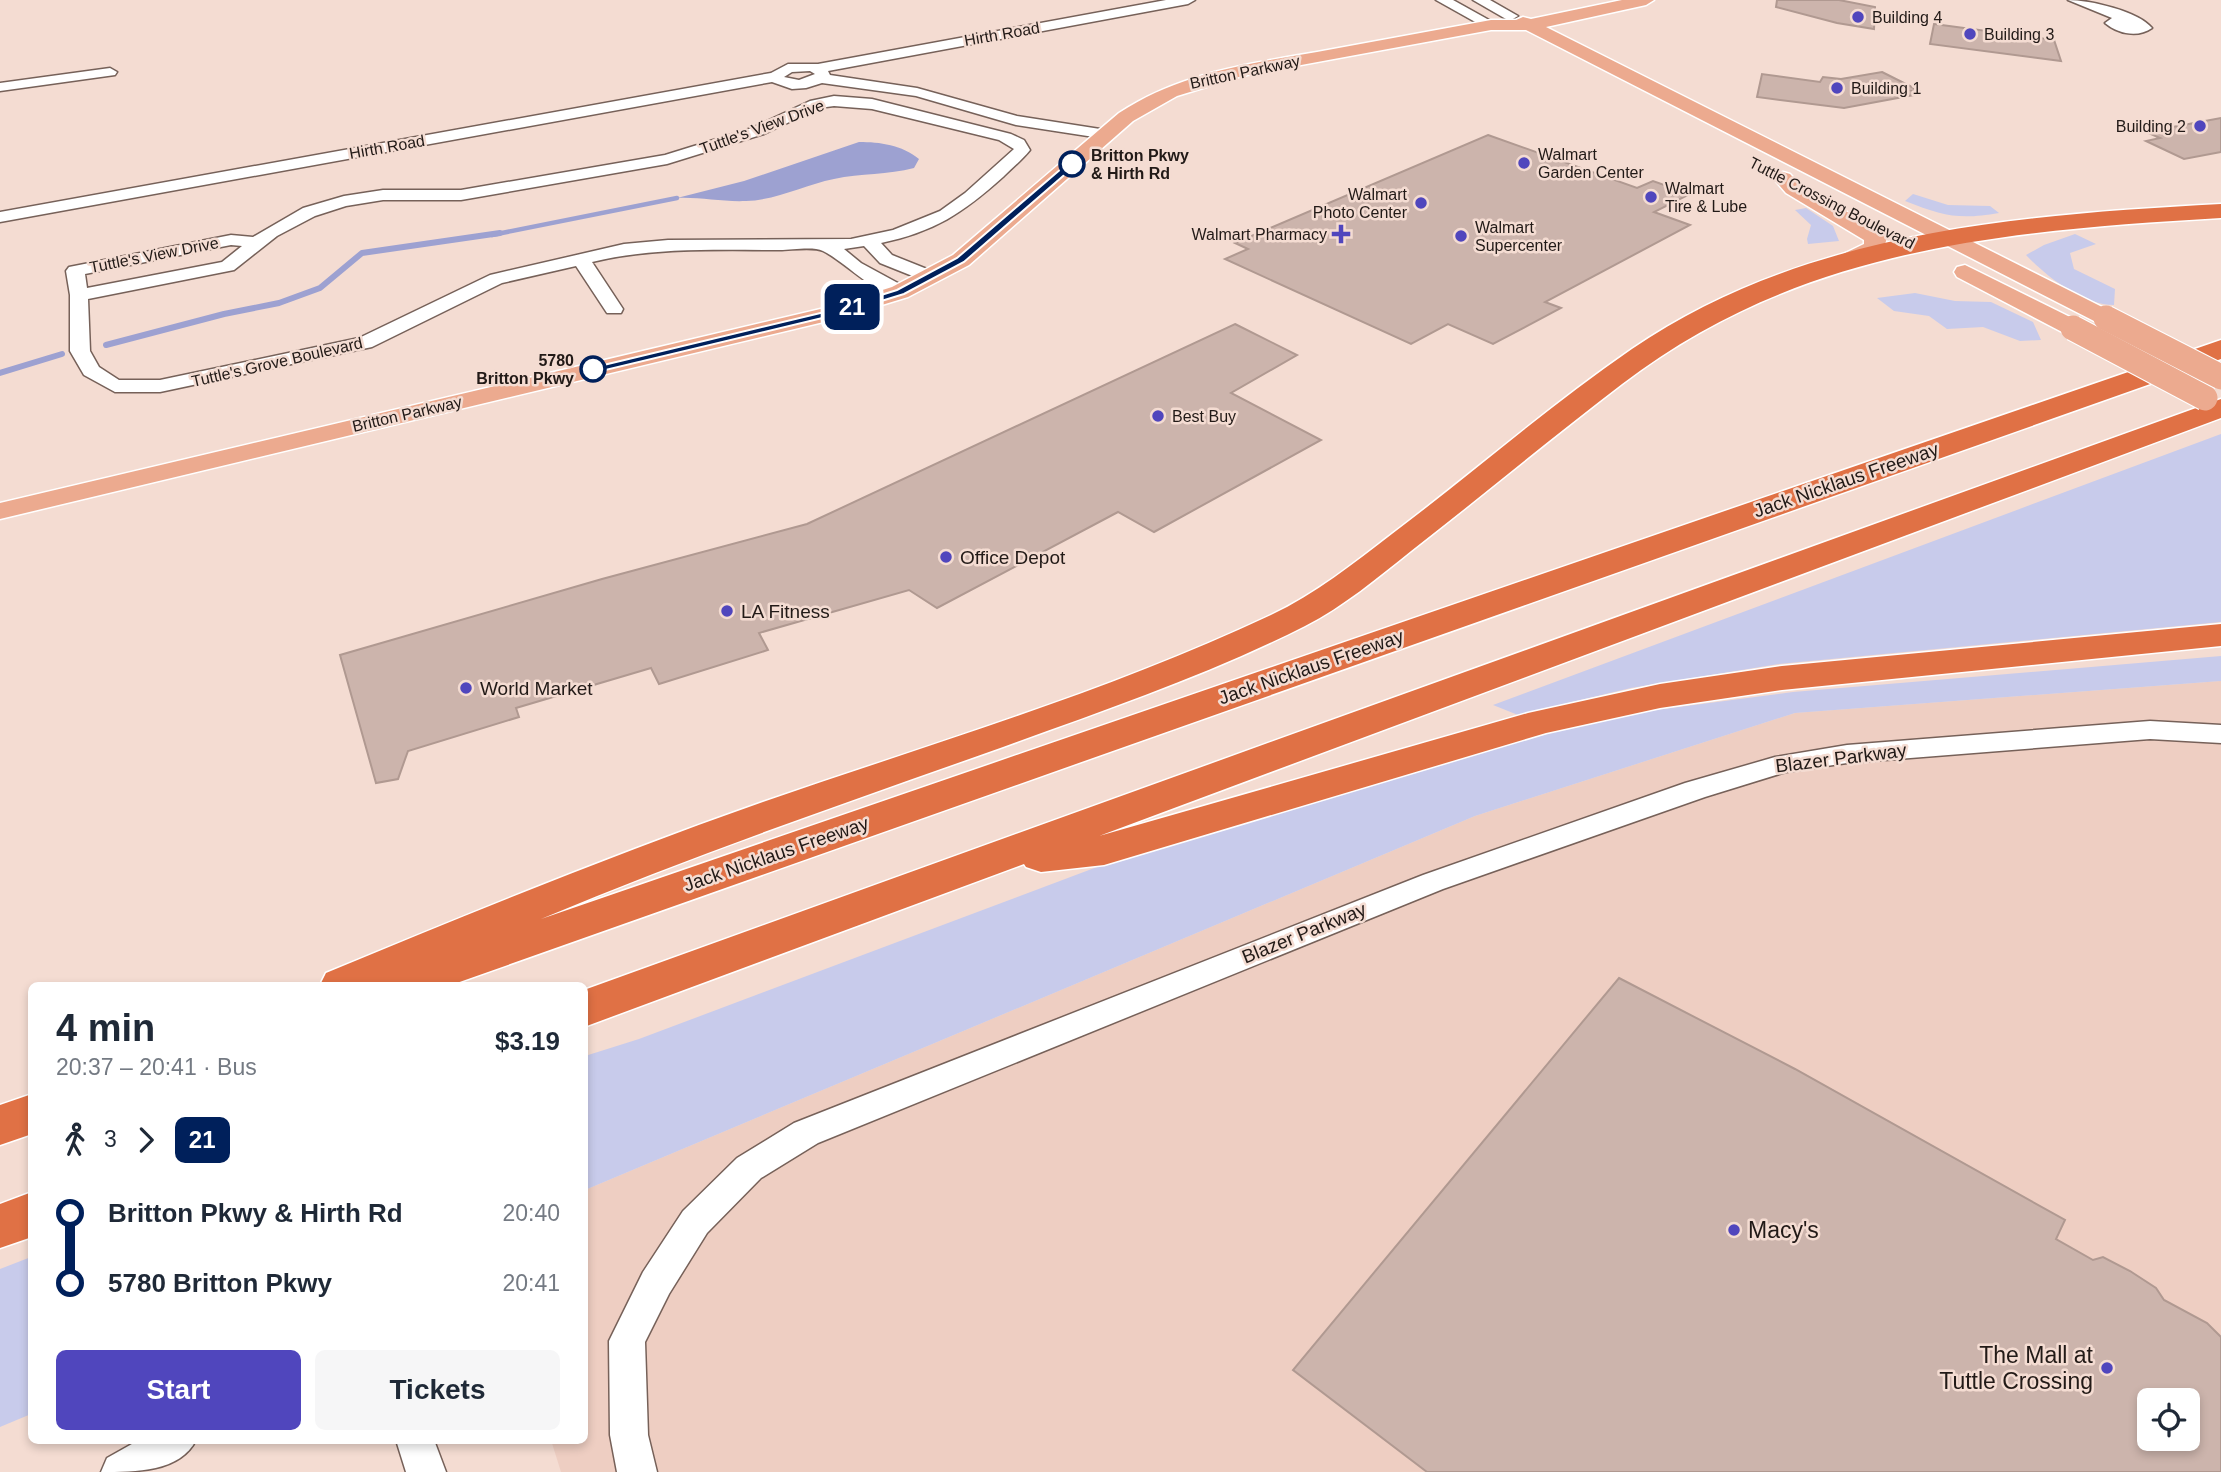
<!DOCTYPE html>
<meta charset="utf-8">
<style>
:root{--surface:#fff;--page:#f6f6f7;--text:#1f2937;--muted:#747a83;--accent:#5046bd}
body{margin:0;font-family:Helvetica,sans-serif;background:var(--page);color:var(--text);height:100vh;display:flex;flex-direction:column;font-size:26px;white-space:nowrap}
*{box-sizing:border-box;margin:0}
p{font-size:23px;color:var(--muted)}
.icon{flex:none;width:38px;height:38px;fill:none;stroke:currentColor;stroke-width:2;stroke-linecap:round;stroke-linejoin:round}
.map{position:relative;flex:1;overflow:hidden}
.sheet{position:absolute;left:28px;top:982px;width:560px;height:462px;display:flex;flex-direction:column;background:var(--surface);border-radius:10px;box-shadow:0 4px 10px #0003}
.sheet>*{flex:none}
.badge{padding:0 14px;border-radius:10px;font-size:24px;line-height:46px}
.tools{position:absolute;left:2137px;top:1388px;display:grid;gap:14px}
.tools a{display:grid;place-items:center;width:63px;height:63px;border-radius:10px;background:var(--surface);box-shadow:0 4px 10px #0003;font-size:35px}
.map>.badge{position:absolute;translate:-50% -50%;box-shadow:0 0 0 4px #fff}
.legs{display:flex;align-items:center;gap:10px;height:77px;padding:0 28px;font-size:23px}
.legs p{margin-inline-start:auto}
.overview{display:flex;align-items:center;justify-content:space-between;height:119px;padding:0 28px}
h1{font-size:38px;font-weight:700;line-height:52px}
.cta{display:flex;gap:14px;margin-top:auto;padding:14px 28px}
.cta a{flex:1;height:80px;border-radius:10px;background:var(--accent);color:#fff;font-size:28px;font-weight:700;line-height:80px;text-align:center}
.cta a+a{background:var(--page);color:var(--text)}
ul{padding:0 28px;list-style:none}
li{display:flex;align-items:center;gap:24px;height:70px;font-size:26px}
li i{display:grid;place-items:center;width:10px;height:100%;margin:0 9px;background:currentColor}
li i::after{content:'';width:18px;height:18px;margin:-9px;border:5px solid;border-radius:50%;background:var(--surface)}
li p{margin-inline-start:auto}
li:first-child i{background:linear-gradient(#0000 50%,currentColor 0)}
li:last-child i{background:linear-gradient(currentColor 50%,#0000 0)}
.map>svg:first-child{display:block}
.built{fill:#eecec2;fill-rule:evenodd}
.green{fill:#c8cbeb}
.water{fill:#9da1d1}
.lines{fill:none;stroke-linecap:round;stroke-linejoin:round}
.stream-far1{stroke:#9da1d1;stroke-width:4.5}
.stream{stroke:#9da1d1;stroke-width:6}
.building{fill:#ccb4ac;stroke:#b09991;stroke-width:2;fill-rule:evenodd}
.minor-casing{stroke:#766159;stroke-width:3}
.major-casing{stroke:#fff;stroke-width:3}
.highway-casing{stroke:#fff;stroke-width:3}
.minor{fill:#fff;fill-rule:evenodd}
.major{fill:#ecaa8f;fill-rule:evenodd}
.highway{fill:#e07145;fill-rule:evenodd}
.major-bridge-casing{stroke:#fff;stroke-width:27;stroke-linecap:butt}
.major-bridge{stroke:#ecaa8f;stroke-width:25}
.line-1{fill:#00205b;stroke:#fff;stroke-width:2}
.poi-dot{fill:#5046bd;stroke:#f4dcd2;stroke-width:2.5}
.stop-1-dot{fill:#fff;stroke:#00205b;stroke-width:3.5}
.labels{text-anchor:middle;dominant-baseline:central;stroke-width:5;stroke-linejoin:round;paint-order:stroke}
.far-poi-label{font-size:16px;fill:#221a17;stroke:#f4dcd2;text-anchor:start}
.far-street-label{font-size:16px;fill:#221a17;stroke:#f4dcd2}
.far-stop-label{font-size:16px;font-weight:bold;fill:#221a17;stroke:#f4dcd2;text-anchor:start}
.street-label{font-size:19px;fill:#221a17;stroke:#f4dcd2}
.poi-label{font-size:19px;fill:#221a17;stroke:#f4dcd2;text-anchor:start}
.near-poi-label{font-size:23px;fill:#221a17;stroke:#f4dcd2;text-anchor:start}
</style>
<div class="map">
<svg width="2221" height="1472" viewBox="0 0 2221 1472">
<rect width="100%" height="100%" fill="#f4dcd2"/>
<!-- built -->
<path class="built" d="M2221,681V1472H561L551,1440H584L585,1190L1475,816L1795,713ZM2149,1400H2188V1438H2149Z"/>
<!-- green -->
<g class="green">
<path d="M1913,194L1948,205L1990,206L1999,213C1959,220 1943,216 1905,201Z"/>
<polygon points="1806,208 1833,226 1839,241 1808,244 1807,239 1811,225 1795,210"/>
<path d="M2075,234L2096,244L2070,253L2074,269L2115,289L2114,305C2083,305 2047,277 2026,255L2044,245Z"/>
<polygon points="1915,293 1955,301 1991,302 2033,322 2041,340 2020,341 1983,327 1947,329 1929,316 1894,311 1877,298"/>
<polygon points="2221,434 2221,622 1779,664 1631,688 1518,715 1493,705"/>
<polygon points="2221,656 2221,681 1795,713 1475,816 585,1190 585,1056 639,1039 1097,867 1422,768 1562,730 1648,711 1793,692"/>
<polygon points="31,1257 31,1414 0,1427 0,1269"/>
</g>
<!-- water -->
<path class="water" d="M859,142C880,142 902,145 919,159L914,168C888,175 861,173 834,179C804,185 777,200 746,201C722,202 700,197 677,198L744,181Z"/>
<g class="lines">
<!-- stream-far1 -->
<polyline class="stream-far1" points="492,235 677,198"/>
<!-- stream -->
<g class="stream">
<polyline points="106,345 224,314 279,303 320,288 362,253 500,233"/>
<polyline points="0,373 62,354"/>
</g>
</g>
<!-- building -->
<g class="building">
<polygon points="1777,0 1839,0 1875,7 1874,29 1837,23 1776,7"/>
<polygon points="1934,24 2054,40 2061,61 1930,44"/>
<polygon points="1882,72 1918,90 1912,91 1919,94 1844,108 1757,97 1762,74 1820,82 1823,77 1841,79"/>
<polygon points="2221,118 2221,152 2184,159 2146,141 2160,138 2146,132"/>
<polygon points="1488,135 1637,188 1653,181 1690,194 1654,212 1690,225 1545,302 1561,308 1493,344 1448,324 1411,344 1225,259 1248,249 1235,243"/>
<polygon points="1235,324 1297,355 1231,393 1321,440 1154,532 1118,512 937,608 909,590 759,633 768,650 659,684 651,668 516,708 519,717 408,751 398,779 376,783 340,655 602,579 807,524"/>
<path d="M1619,978L1795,1069L2065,1220L2056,1239L2093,1260L2103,1257L2130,1271L2156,1288L2164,1300L2207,1323L2221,1337V1472H1427L1293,1370ZM2149,1400H2188V1438H2149Z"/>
</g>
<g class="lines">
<defs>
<g id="minor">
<path d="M1166,0H1195L1188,4L828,71L830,75L917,88L1017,116L1113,131L1115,134L1107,139L1016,125L916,96L822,83L806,88L792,89L772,82L0,222V212L771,73L788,64H818ZM810,71L815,74L799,80L784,77L792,72Z"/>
<polygon points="1436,0 1453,0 1498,25 1496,28 1486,28"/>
<polygon points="1473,0 1490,0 1518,16 1511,20 1506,19"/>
<path d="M2068,0C2090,0 2138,11 2152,28C2138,38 2118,34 2105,23L2112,18Z"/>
<polygon points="110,68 117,72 115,75 0,91 0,83"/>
<path d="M834,96L872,99L1011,134L1024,140L1030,150C1022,160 1012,168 1003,177C963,213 934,232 881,243L892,255L937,273L940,277L937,281H925L880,263L864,246L844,249L861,263L907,288L909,292L907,296C881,302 845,261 823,251C813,246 792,250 780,250C717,250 654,247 592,262L623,309L621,313H607L576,266L502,283L372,347L160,392H115L84,375L70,351V295L66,271L69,267L231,235L253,237L303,208L344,196L383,190H461L665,155L752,128L810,101ZM834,106L872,109L999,140L1014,149L965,193L940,211L893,230L851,239L668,240L624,244L490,275L359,338L160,380H119L99,367L90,351L88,299L234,270L277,236L315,216L346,206L383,200H461L667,164L764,134L819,108ZM231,245L242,246L222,262L87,288L85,274Z"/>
<polygon points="2150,721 2221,725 2221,743 2150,739 1847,763 1786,772 1705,797 1443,889 818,1143 761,1178 707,1233 669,1294 645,1342 648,1435 657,1472 617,1472 610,1435 609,1341 643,1272 683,1211 737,1158 794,1123 1423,875 1685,783 1775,757 1847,745"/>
<path d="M139,1440H196C180,1472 136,1472 101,1472L107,1458Z"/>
<polygon points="396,1440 434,1440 446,1472 406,1472"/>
</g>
<g id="major">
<path d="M1622,0H1654L1646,5L1546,27L2114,313L2118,318L2114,323L2106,325L2098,323L1526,30H1491L1242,76L1177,96L1133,121L969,265L908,297L836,319L0,519V503L829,307L892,287L953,255L1119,113C1180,73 1247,64 1317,52C1375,41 1433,31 1491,20H1516L1523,17L1531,19Z"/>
<polygon points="1783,172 1790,174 1800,185 1884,233 1887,238 1882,253 1853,267 1837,267 1834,262 1837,257 1864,244 1864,240 1786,193 1773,178 1776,174"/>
<polygon points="1965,265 2082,323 2085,328 2082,333 2073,335 2064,333 1957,277 1954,272 1957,267"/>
</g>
<g id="highway">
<path d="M2221,204V218C2004,231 1801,247 1622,384C1551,438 1482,496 1411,551C1377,578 1344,606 1305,626C1208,675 1105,710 1003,747C848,802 693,855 541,919L2221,340V359L451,985H396L394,982L386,985H320L326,973C471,913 615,854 763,802C933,743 1108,692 1271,615C1316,594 1354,563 1392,534C1473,473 1549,406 1632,349C1804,231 2019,215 2221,204Z"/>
<polygon points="2221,399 2221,418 1099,836 1528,713 1660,684 1782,666 2221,624 2221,646 1782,690 1660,708 1546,733 1104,865 1041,872 1026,867 1024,864 584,1027 584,990"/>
<polygon points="32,1094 32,1134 0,1145 0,1105"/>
<polygon points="32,1192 32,1237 0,1248 0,1204"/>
</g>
</defs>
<!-- minor casing -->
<use href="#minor" class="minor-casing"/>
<!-- major casing -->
<use href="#major" class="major-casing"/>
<!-- highway casing -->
<use href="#highway" class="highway-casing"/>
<!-- minor -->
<use href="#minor" class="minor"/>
<!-- major -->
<use href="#major" class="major"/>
<!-- highway -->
<use href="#highway" class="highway"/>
<defs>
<g id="major-bridge">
<polyline points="2106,318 2221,377"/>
<polyline points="2073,328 2205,398"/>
</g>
</defs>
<!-- major-bridge casing -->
<use href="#major-bridge" class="major-bridge-casing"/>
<!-- major-bridge -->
<use href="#major-bridge" class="major-bridge"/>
</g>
<!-- line-1 -->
<polygon class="line-1" points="1069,162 1077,164 964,262 904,294 839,314 593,373 587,369 833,310 897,290 957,258"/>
<!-- markers -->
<g class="poi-dot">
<circle cx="1858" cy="17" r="7"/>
<circle cx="1970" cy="34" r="7"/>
<circle cx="1837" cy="88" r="7"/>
<circle cx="2200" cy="126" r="7"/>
<circle cx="1524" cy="163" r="7"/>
<circle cx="1651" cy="197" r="7"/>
<circle cx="1421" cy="203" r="7"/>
<path d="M1337.5 223.5h7v7h7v7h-7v7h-7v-7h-7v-7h7z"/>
<circle cx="1461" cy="236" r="7"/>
<circle cx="1158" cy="416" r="7"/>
<circle cx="946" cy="557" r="7"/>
<circle cx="727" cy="611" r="7"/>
<circle cx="466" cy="688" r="7"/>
<circle cx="1734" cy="1230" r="7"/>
<circle cx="2107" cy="1368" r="7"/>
</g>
<g class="stop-1-dot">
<circle cx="1072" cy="164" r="12"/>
<circle cx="593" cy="369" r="12"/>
</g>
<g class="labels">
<!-- far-poi labels -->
<g class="far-poi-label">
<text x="1872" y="17">Building 4</text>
<text x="1984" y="34">Building 3</text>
<text x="1851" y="88">Building 1</text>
<text x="2186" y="126" text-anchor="end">Building 2</text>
<text x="1538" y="154">Walmart<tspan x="1538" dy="18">Garden Center</tspan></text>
<text x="1665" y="188">Walmart<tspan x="1665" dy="18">Tire &amp; Lube</tspan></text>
<text x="1407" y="194" text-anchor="end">Walmart<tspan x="1407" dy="18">Photo Center</tspan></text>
<text x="1475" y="227">Walmart<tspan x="1475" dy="18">Supercenter</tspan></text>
<text x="1327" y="234" text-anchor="end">Walmart Pharmacy</text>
<text x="1172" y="416">Best Buy</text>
</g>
<!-- far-street labels -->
<g class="far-street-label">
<text transform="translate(1002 34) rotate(-10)">Hirth Road</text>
<text transform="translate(1245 72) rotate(-12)">Britton Parkway</text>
<text transform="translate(762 127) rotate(-20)">Tuttle's View Drive</text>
<text transform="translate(387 147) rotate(-10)">Hirth Road</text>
<text transform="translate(1832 203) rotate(27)">Tuttle Crossing Boulevard</text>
<text transform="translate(154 255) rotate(-11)">Tuttle's View Drive</text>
<text transform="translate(277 362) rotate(-13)">Tuttle's Grove Boulevard</text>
<text transform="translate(407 414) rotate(-13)">Britton Parkway</text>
</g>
<!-- far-stop labels -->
<g class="far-stop-label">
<text x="1091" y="155">Britton Pkwy<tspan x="1091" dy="18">&amp; Hirth Rd</tspan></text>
<text x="574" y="360" text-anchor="end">5780<tspan x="574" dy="18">Britton Pkwy</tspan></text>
</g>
<!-- street labels -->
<g class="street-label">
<text transform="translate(1846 480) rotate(-19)">Jack Nicklaus Freeway</text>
<text transform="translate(1311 667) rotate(-19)">Jack Nicklaus Freeway</text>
<text transform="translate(1841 758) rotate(-7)">Blazer Parkway</text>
<text transform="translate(776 854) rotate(-19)">Jack Nicklaus Freeway</text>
<text transform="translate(1304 933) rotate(-22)">Blazer Parkway</text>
</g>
<!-- poi labels -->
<g class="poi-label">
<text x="960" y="557">Office Depot</text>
<text x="741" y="611">LA Fitness</text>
<text x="480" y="688">World Market</text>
</g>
<!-- near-poi labels -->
<g class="near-poi-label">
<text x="1748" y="1230">Macy's</text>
<text x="2093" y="1355" text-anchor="end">The Mall at<tspan x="2093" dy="26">Tuttle Crossing</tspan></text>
</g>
</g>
</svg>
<div class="tools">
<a><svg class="icon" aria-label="locate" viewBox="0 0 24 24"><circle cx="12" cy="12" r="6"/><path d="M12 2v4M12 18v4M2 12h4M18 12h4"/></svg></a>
</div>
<b class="badge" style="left:852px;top:307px;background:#00205b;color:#fff">21</b>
<section class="sheet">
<div class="overview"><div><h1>4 min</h1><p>20:37 – 20:41 · Bus</p></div><b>$3.19</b></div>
<div class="legs"><svg class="icon" aria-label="walk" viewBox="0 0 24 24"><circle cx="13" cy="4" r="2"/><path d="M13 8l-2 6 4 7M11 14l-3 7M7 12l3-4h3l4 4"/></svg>3<svg class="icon" aria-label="forward" viewBox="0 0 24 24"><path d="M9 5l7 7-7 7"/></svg><b class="badge" style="background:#00205b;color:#fff">21</b></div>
<ul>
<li><i style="color:#00205b"></i><b>Britton Pkwy &amp; Hirth Rd</b><p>20:40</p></li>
<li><i style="color:#00205b"></i><b>5780 Britton Pkwy</b><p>20:41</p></li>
</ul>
<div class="cta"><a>Start</a><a>Tickets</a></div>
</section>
</div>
